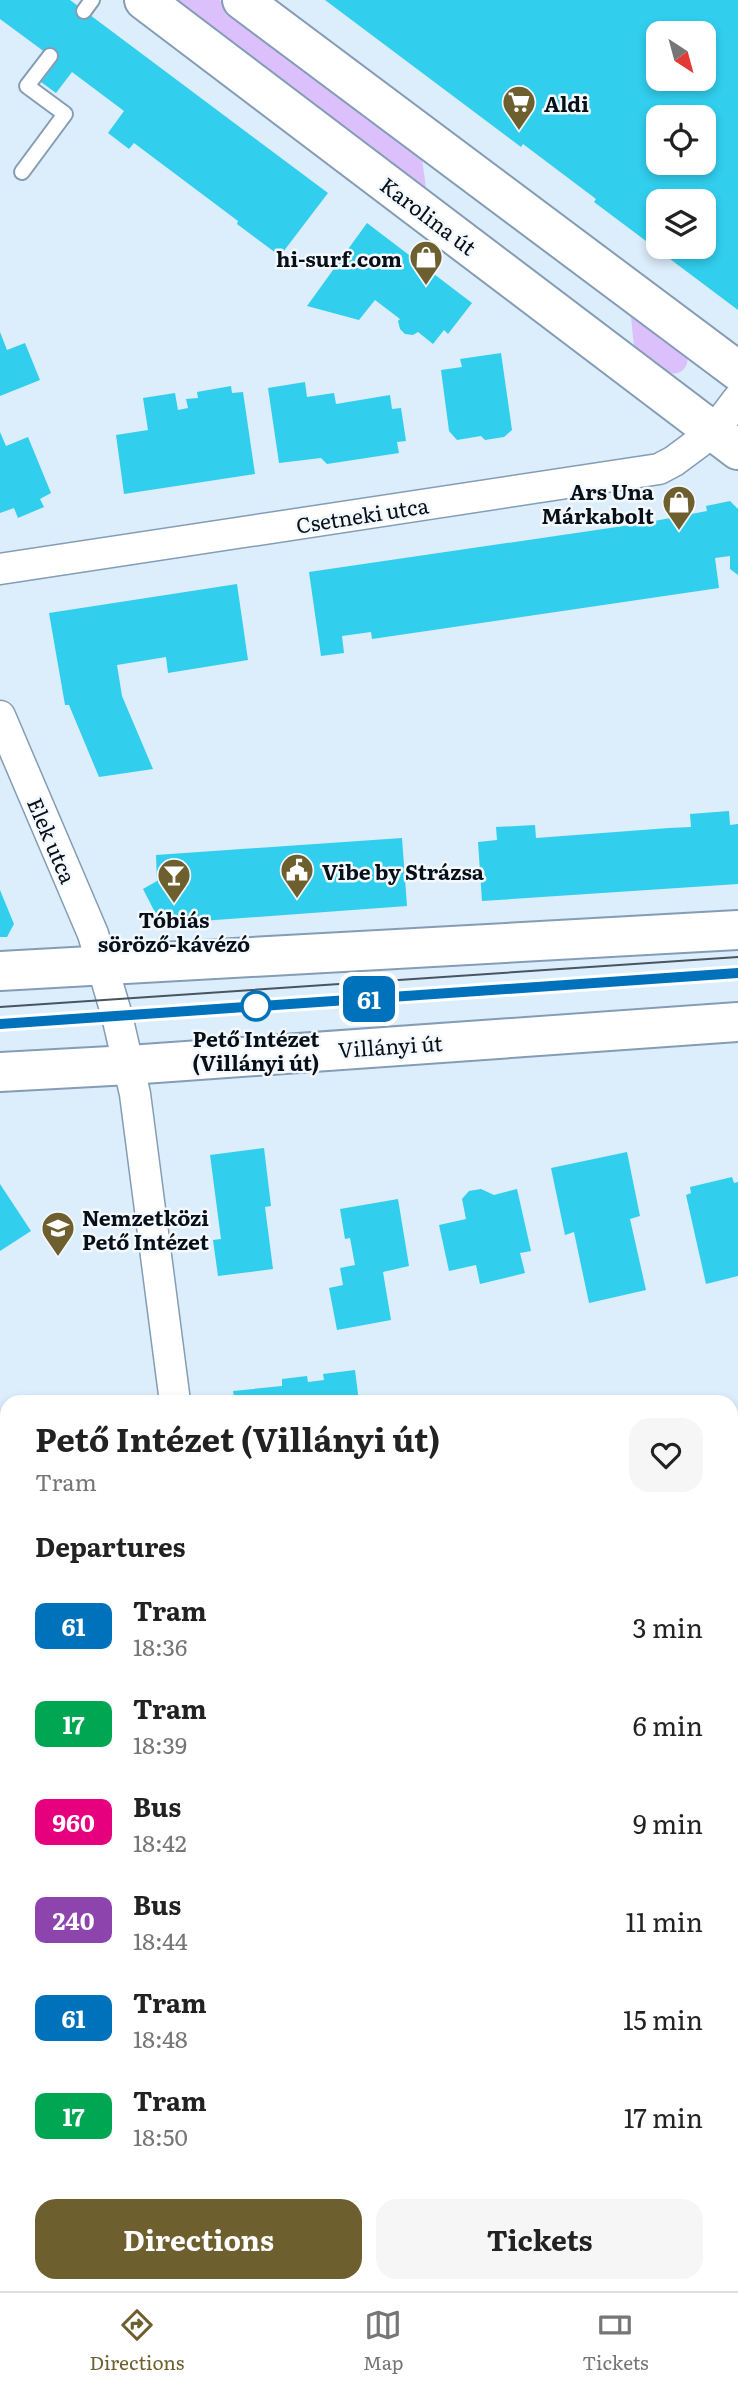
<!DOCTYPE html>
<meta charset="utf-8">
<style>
:root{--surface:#fff;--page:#f6f6f6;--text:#222;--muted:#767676;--line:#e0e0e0;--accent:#6e602e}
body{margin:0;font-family:Literata,serif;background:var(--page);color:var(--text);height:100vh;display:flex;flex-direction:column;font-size:26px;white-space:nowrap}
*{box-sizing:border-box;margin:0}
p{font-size:23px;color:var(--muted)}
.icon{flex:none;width:38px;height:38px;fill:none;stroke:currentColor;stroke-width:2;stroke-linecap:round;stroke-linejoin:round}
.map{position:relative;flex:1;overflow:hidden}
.panel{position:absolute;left:0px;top:1395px;width:738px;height:898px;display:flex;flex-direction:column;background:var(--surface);border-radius:21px 21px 0 0;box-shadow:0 4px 10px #0003}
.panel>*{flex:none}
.badge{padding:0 14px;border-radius:10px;font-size:24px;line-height:46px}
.needle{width:46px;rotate:144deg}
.controls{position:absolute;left:646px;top:21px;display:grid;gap:14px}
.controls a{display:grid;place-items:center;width:70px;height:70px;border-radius:14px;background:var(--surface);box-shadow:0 4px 10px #0003;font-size:35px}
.map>.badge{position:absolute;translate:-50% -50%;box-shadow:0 0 0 4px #fff}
h2{padding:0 35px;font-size:26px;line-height:63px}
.round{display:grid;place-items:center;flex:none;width:74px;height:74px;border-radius:21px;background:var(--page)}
.summary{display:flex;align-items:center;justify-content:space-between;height:119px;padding:0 35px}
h1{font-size:33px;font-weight:700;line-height:52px}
.primary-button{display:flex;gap:14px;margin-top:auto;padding:14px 35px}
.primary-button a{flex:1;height:80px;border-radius:21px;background:var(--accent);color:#fff;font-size:28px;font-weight:700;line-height:80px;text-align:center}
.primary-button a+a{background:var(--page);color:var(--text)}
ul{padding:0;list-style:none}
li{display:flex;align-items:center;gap:21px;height:98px;padding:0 35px}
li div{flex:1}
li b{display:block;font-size:26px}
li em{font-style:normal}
li .badge{min-width:77px;font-weight:700;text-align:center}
.dock{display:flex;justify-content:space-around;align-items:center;height:98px;border-top:2px solid var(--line);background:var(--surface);font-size:19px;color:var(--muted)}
.dock a{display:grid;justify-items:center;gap:4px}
.dock .active{color:var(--accent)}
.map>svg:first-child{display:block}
.green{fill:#dbc0fb}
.building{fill:#31ceee;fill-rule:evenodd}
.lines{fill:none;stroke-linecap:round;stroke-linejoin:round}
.lane-casing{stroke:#849db4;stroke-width:18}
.street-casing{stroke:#849db4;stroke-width:33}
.secondary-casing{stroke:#849db4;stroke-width:42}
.lane{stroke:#fff;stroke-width:14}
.street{stroke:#fff;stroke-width:30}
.secondary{stroke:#fff;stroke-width:38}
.tram{stroke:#48545e;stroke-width:2}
.line-casing{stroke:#fff;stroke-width:16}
.line{stroke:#0072bc;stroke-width:10}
.stop-dot{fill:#fff;stroke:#0072bc;stroke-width:3.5}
.labels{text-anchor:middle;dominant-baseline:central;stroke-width:5;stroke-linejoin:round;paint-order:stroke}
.poi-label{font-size:21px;font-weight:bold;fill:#071018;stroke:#f3f8fd;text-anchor:start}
.street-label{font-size:21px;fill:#071018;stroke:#f3f8fd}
.stop-label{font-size:21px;font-weight:bold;fill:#071018;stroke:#f3f8fd}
</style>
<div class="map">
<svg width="738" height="2291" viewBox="0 0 738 2291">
<rect width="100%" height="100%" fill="#dcedfb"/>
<!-- green -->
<g class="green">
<polygon points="169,0 219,0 421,151 426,188 424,191"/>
<path d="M630,307L687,353C688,360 688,365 683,370C668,383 645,356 634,347Z"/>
</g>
<!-- building -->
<g class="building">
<polygon points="0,0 70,0 328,193 280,256 237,224 238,221 134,143 129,149 108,133 124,111 72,72 56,93 41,82 57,61 0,19"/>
<path d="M325,0H738V310L594,202L596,199L523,144L521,147ZM658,33H704V79H658ZM658,117H704V163H658ZM658,201H704V247H658Z"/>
<polygon points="367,223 472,303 448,334 444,330 433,344 418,332 413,335 405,334 400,329 398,321 400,319 375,300 359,320 307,306"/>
<polygon points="0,332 7,350 25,343 40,380 0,396"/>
<polygon points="501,353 512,430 504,437 485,440 481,436 457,440 449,431 441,370 462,367 460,359"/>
<polygon points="305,382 307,397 334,393 336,404 390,395 392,409 401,408 406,441 397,442 399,453 327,464 321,458 279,463 268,388"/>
<polygon points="231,386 232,393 243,392 255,474 124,494 116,435 148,430 143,398 175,393 178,410 188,408 186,399 198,398 197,392"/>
<polygon points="0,432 6,446 28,437 51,493 40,499 44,507 18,518 14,508 0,513"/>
<polygon points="730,501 738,509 738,575 730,569 730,556 715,558 719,588 372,639 371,632 342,636 344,653 321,656 309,572 644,523 707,511 706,506"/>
<polygon points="237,584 248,660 168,673 166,657 117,665 122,696 153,769 99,777 69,705 65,705 49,613"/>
<polygon points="729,811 730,825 738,824 738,884 482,901 478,842 497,840 496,827 535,825 536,838 669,828 691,827 690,814"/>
<polygon points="402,838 407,906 161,924 143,889 157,881 156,855"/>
<polygon points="0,890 14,924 7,937 0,937"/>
<polygon points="264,1148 271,1206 265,1207 273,1269 218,1276 213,1240 221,1239 210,1155"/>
<polygon points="627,1152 640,1216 630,1219 646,1290 589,1303 574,1232 565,1235 551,1168"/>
<polygon points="732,1177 734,1183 738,1182 738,1276 706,1284 686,1195 691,1193 690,1187"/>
<polygon points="0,1184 31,1231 0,1251"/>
<polygon points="481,1189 494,1195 517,1189 531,1251 520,1253 525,1273 480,1284 476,1265 449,1271 439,1225 466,1219 462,1199 469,1191"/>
<polygon points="398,1199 409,1266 383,1272 391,1320 337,1330 329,1288 343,1285 340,1268 355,1265 350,1238 345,1239 340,1209"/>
<polygon points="355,1370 359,1402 235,1402 233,1391 282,1386 282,1379 307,1376 308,1382 324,1380 323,1374"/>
<polygon points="0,1434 7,1444 7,1547 0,1552"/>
<polygon points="738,1475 738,1508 737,1508 732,1476"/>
<polygon points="732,1636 738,1654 738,1688 732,1690"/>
<polygon points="7,1726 7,1826 0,1826 0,1727"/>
<polygon points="738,1978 738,2030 733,2031 735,2039 732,2040 732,1980"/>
<rect x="0" y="2043" width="7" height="116"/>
<polygon points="732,2263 737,2263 738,2291 669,2291 669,2286 732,2286"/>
<polygon points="80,2286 179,2286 180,2291 81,2291"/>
<polygon points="432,2286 486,2286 486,2291 433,2291"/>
<polygon points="563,2286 619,2286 619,2291 564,2291"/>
</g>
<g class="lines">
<defs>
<g id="lane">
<polyline points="84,11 92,0"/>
<polyline points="22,172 65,114 27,86 50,56"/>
<polyline points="0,1836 7,1836"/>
</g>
<g id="street">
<polyline points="0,569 659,469 674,461 713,432 738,399"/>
<polyline points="0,716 93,934 117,1016 135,1094 175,1402"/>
<polyline points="732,1583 738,1582"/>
<polyline points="0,1669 7,1668"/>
<polyline points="732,2175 738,2175"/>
<polyline points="0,2243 7,2242"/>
<polyline points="223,2286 223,2291"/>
</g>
<g id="secondary">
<polyline points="144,0 738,450"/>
<polyline points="242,0 738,371"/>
<polyline points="0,971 738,930"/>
<polyline points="0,1072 129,1065 738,1022"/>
</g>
</defs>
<!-- lane casing -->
<use href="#lane" class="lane-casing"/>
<!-- street casing -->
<use href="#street" class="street-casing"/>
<!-- secondary casing -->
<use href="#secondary" class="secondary-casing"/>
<!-- lane -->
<use href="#lane" class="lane"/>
<!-- street -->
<use href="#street" class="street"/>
<!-- secondary -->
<use href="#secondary" class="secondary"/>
<!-- tram -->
<g class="tram">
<polyline points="0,1007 738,957"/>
<polyline points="0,1024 738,973"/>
</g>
</g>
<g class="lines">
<defs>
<polyline id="line" points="0,1024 738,973"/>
</defs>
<!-- line casing -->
<use href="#line" class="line-casing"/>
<!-- line -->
<use href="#line" class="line"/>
</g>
<!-- icons -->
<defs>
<symbol id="supermarket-pin" viewBox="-11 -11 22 30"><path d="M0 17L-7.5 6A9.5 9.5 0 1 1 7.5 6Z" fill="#6e602e" stroke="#f3f8fd"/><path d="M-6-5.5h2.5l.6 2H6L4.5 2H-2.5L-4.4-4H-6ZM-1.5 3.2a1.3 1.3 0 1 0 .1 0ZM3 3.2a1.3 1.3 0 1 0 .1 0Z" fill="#fff"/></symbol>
<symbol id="shop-pin" viewBox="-11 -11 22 30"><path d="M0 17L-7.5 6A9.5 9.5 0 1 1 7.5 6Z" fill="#6e602e" stroke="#f3f8fd"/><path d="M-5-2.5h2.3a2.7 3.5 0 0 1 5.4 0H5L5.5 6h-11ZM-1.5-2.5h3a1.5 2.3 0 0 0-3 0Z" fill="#fff"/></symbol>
<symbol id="civic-pin" viewBox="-11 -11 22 30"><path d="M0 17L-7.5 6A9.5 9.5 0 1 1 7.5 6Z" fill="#6e602e" stroke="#f3f8fd"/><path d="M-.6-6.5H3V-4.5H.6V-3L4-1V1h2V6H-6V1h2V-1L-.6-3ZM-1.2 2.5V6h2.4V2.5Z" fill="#fff"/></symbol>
<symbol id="bar-pin" viewBox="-11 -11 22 30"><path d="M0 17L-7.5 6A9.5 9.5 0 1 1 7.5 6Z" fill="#6e602e" stroke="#f3f8fd"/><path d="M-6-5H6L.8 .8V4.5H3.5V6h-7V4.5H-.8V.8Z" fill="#fff"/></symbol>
<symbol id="school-pin" viewBox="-11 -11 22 30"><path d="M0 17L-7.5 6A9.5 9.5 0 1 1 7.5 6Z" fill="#6e602e" stroke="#f3f8fd"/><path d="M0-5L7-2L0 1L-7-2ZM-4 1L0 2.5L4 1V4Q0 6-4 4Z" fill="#fff"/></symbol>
</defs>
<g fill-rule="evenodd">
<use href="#supermarket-pin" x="500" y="83" width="38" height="52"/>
<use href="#shop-pin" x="407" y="238" width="38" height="52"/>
<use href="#shop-pin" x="660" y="483" width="38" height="52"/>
<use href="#civic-pin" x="278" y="851" width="38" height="52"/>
<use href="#bar-pin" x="155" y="856" width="38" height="52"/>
<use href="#school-pin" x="39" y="1209" width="38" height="52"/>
</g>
<!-- markers -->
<circle class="stop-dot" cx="256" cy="1006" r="14"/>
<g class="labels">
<!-- poi labels -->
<g class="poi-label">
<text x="544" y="102">Aldi</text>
<text x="402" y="257" text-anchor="end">hi-surf.com</text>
<text x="654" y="490" text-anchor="end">Ars Una<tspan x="654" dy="24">Márkabolt</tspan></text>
<text x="322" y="870">Vibe by Strázsa</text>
<text x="174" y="918" text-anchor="middle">Tóbiás<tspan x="174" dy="24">söröző-kávézó</tspan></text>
<text x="82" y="1216">Nemzetközi<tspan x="82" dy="24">Pető Intézet</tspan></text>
</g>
<!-- street labels -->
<g class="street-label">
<text transform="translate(429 215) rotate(37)">Karolina út</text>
<text transform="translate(362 514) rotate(-9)">Csetneki utca</text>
<text transform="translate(53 840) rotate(67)">Elek utca</text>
<text transform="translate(390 1045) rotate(-4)">Villányi út</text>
</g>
<!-- stop labels -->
<g class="stop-label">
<text x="256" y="1037">Pető Intézet<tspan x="256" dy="24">(Villányi út)</tspan></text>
</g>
</g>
</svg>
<div class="controls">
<a><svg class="needle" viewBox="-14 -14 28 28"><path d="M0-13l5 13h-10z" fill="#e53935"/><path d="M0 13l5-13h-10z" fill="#767676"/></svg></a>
<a><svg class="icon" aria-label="locate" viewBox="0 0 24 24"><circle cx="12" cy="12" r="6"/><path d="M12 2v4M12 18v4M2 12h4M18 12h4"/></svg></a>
<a><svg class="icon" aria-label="layers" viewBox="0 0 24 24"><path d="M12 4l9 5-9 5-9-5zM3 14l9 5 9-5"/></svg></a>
</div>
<b class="badge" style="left:369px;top:999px;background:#0072bc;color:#fff">61</b>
<section class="panel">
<div class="summary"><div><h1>Pető Intézet (Villányi út)</h1><p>Tram</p></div><a class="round"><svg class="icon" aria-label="heart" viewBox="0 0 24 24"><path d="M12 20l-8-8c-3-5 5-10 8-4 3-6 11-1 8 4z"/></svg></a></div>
<h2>Departures</h2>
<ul>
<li><span class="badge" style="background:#0072bc;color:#fff">61</span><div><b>Tram</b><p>18:36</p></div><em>3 min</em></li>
<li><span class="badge" style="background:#00a651;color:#fff">17</span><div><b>Tram</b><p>18:39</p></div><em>6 min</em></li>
<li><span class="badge" style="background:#e6007e;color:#fff">960</span><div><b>Bus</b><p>18:42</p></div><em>9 min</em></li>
<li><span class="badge" style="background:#8e44ad;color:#fff">240</span><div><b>Bus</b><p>18:44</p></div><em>11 min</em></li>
<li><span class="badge" style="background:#0072bc;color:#fff">61</span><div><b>Tram</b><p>18:48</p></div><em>15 min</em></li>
<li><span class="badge" style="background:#00a651;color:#fff">17</span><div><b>Tram</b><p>18:50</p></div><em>17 min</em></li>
</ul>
<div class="primary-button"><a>Directions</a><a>Tickets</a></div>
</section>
</div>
<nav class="dock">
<a class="active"><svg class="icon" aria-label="directions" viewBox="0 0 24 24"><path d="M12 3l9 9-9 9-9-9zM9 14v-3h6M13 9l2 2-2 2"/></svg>Directions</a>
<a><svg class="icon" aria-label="map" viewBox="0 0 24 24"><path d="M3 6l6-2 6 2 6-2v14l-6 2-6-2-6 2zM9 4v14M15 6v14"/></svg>Map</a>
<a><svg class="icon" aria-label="tickets" viewBox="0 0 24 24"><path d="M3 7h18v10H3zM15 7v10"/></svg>Tickets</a>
</nav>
